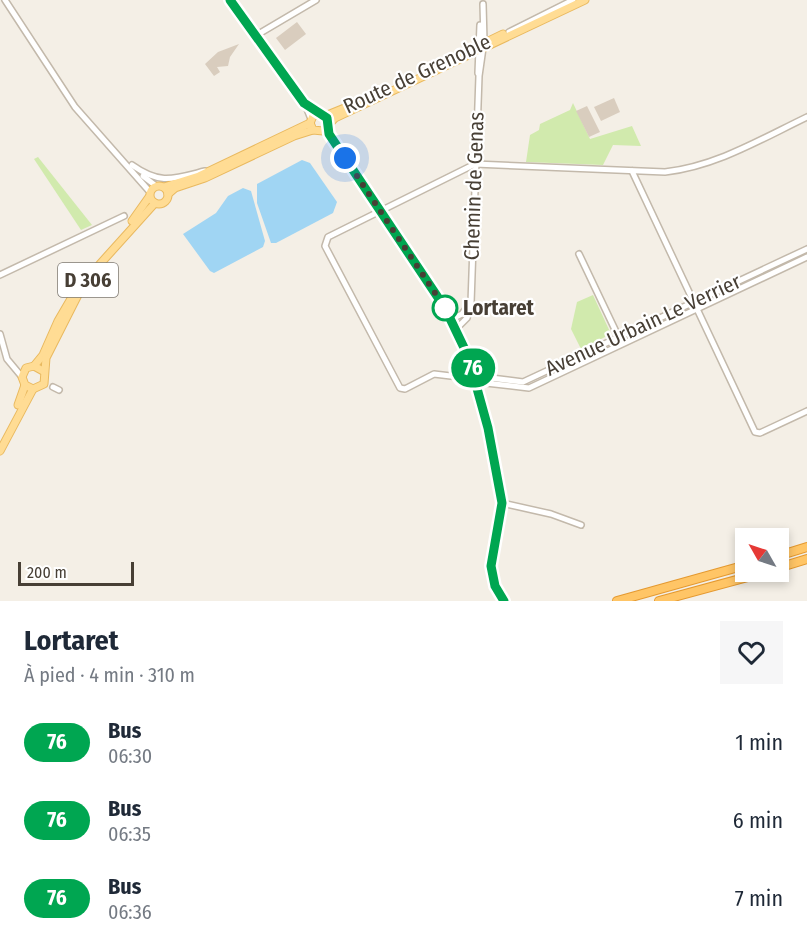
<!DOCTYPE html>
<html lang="fr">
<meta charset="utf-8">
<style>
:root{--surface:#fff;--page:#f6f6f7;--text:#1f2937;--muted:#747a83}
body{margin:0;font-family:"Fira Sans Condensed",sans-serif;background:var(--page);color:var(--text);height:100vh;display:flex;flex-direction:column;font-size:22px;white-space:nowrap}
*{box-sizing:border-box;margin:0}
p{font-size:20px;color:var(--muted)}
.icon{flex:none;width:33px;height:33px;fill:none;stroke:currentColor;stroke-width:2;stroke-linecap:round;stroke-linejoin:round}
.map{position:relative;height:601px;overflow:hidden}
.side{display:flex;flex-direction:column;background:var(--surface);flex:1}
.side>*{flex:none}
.badge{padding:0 12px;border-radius:20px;font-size:21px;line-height:39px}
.needle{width:39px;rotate:309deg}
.controls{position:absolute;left:735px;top:528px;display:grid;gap:12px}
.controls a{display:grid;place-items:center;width:54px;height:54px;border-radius:0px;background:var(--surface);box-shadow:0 3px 9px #0003;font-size:30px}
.scale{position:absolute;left:18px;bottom:15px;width:116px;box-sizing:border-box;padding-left:6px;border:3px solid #473f35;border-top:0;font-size:16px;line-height:21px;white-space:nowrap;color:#473f35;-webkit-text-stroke:4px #fff;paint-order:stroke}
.you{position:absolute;width:30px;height:30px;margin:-15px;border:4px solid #fff;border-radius:50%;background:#1a73e8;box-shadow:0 0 0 9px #1a73e833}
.map>.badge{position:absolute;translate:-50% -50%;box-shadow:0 0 0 3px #fff}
.round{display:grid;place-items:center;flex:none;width:63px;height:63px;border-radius:0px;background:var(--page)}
.overview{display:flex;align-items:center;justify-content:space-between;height:102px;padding:0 24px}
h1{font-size:28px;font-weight:700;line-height:45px}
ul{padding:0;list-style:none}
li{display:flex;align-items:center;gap:18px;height:78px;padding:0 24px}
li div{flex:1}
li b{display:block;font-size:22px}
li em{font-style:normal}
li .badge{min-width:66px;font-weight:700;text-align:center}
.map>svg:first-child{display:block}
.green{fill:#d1eaad}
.water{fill:#a0d5f3}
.building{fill:#d9cdbe}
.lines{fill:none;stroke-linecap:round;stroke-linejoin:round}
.minor-casing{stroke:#c3b9ab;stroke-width:8}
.major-casing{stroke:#e9b95f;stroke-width:9}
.highway-casing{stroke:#e49930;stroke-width:10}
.minor{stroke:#fff;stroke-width:5}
.major{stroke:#ffdc94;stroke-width:7}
.highway{stroke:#ffc566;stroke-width:8}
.line-casing{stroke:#fff;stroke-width:14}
.line{stroke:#00a651;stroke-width:9}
.walk{stroke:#473f35;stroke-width:6;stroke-dasharray:0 10.8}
.stop-dot{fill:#fff;stroke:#00a651;stroke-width:3}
.labels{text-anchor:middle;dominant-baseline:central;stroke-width:4.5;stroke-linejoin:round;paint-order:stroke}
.shield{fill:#fff;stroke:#7e7972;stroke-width:1.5}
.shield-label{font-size:20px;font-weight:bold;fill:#473f35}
.street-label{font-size:21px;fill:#473f35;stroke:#fff}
.stop-label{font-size:21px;font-weight:bold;fill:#473f35;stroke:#fff;text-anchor:start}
</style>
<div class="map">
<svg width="807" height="601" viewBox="0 0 807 601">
<rect width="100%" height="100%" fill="#f4efe6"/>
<!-- green -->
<g class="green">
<polygon points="573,103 590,139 632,126 641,146 613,145 603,165 526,162 530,135 539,130 540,124 570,110"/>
<polygon points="38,157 92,225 81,230 34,159"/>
<polygon points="593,295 611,334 581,349 571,329 577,302"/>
</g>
<!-- water -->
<g class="water">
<polygon points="302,160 310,163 337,202 333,213 276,243 271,243 257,203 257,184"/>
<polygon points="243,188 251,191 265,241 263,247 214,273 210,271 183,234 216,213 228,196"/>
</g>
<!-- building -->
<g class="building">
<polygon points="297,22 306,34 285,50 276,38"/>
<polygon points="239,44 230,57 228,66 217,67 220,72 214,76 205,64 218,52"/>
<polygon points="614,98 620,112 601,121 594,107"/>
<polygon points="587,106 600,132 589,137 576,111"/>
</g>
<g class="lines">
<defs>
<g id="minor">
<polyline points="5,0 75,107 150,192"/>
<polyline points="230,0 305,104 311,119"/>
<polyline points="509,32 573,0"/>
<polyline points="255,36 316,0"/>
<polyline points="478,73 480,25"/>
<path d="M132,165C160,185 173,179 205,171"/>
<polyline points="632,171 755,432 760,433 807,411"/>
<polyline points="143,176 156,186"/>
<polyline points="579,254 619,338"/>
<polyline points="0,275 124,216"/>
<polyline points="452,319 462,314 468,306"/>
<polyline points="457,328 467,318 471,303 479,76 484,41 483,4"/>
<polyline points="0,334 7,359 22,377"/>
<polyline points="475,376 523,382 807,249"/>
<path d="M476,379L434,374L405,389L400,388L325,246L328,237L475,164L665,172C717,166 761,139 807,117"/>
<polyline points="477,382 529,388 807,257"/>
<polyline points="53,387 59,390"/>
<polyline points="502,503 551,514 581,525"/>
</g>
<g id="major">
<polyline points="435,67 503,34"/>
<polyline points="325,116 357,103"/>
<polyline points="328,123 327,118 320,114 313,116 310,123 313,130 323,131 335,118 585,0"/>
<polyline points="327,128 336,145 445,308 468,356 488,428 502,503 491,566 495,586 504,601"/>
<circle cx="159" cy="195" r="9"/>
<polyline points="164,187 199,176 310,123"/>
<polyline points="168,194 175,188 205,178 294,136 313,130"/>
<polyline points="132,221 149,197"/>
<polyline points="34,366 43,355 58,321 79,285"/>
<polyline points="43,371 34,366 26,368 22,377 25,385 33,389 44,384 46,358 79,293 100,264 155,203"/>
<polyline points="18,405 25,385"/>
<polyline points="0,451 33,389"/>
</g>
<g id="highway">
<polyline points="778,556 807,547"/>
<polyline points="778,568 807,559"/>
<polyline points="617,601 746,565"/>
<polyline points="659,601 766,572"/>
</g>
</defs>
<!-- minor casing -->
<use href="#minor" class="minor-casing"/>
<!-- major casing -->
<use href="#major" class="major-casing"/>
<!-- highway casing -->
<use href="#highway" class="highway-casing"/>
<!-- minor -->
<use href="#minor" class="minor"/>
<!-- major -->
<use href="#major" class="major"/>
<!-- highway -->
<use href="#highway" class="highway"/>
</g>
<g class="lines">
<defs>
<polyline id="line" points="230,0 304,103 327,118 329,134 445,308 468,356 488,428 502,503 491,566 495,586 504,601"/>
</defs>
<!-- line casing -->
<use href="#line" class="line-casing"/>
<!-- line -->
<use href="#line" class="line"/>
<!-- walk -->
<polyline class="walk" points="345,158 445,308"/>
</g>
<!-- markers -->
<circle class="stop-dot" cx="445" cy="308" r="12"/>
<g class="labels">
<!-- shield labels -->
<rect class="shield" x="58" y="263" width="60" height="34" rx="4.5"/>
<g class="shield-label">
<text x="88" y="280">D 306</text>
</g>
<!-- street labels -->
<g class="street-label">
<text transform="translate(417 74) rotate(-25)">Route de Grenoble</text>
<text transform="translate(474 186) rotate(-88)">Chemin de Genas</text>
<text transform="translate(643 325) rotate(-25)">Avenue Urbain Le Verrier</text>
</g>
<!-- stop labels -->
<g class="stop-label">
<text x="463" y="308">Lortaret</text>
</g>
</g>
</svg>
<div class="controls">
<a><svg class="needle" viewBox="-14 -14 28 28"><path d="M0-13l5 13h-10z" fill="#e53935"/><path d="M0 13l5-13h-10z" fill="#747a83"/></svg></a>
</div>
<div class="scale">200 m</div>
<div class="you" style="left:345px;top:158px"></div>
<b class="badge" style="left:473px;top:368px;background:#00a651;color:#fff">76</b>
</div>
<section class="side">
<div class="overview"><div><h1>Lortaret</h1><p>À pied · 4 min · 310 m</p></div><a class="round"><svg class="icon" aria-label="heart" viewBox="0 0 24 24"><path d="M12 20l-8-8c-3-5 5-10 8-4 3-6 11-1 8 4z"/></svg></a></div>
<ul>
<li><span class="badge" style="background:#00a651;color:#fff">76</span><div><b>Bus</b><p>06:30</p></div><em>1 min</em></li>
<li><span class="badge" style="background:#00a651;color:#fff">76</span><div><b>Bus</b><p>06:35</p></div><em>6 min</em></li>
<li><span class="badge" style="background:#00a651;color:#fff">76</span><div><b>Bus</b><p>06:36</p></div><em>7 min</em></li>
</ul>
</section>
